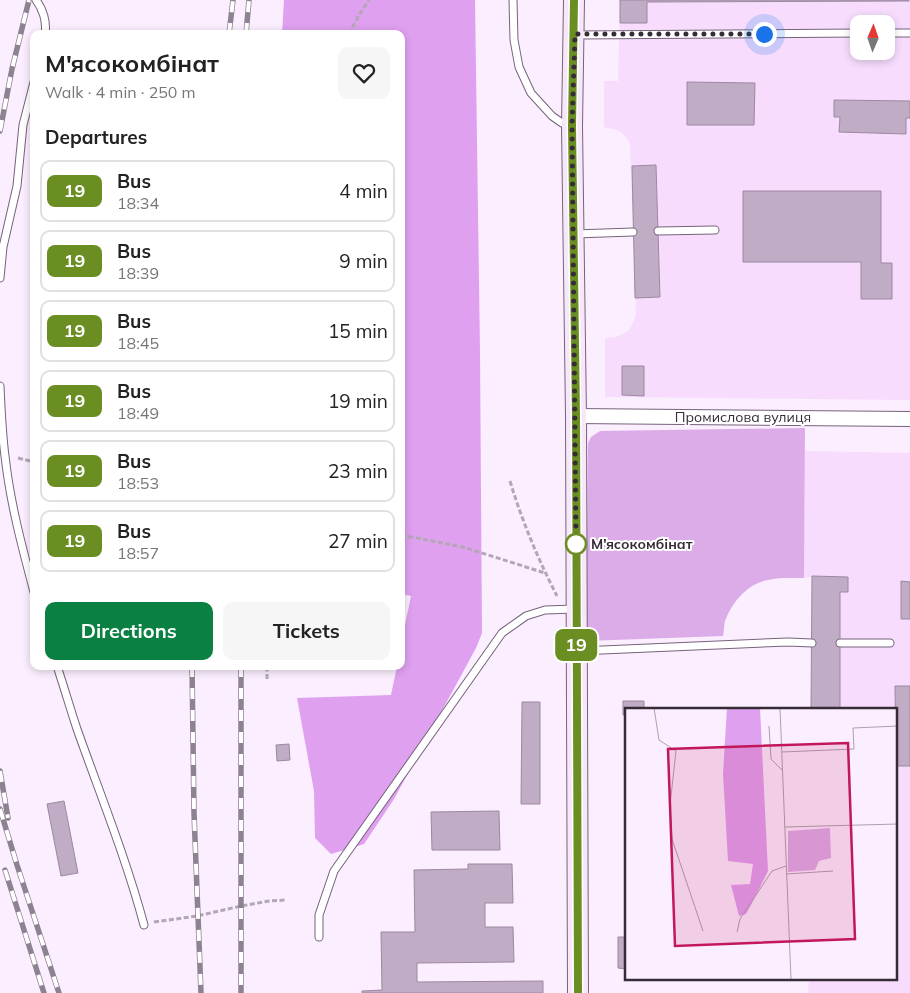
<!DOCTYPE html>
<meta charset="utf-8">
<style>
:root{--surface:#fff;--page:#f6f6f6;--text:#222;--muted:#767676;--line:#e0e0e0;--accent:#0b8043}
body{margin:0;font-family:Mulish,sans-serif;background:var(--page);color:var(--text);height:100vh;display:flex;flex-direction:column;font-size:19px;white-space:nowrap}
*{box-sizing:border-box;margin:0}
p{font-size:16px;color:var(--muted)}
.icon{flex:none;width:28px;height:28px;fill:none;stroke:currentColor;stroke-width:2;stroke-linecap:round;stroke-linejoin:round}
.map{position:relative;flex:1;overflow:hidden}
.drawer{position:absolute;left:30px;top:30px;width:375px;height:640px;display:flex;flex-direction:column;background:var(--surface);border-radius:10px;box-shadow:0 2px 8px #0003}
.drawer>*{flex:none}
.badge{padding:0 10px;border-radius:8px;font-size:18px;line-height:32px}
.needle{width:32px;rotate:2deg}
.fabs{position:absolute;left:850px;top:15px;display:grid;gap:10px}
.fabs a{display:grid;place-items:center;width:45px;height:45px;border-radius:10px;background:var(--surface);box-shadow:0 2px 8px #0003;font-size:25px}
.you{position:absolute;width:25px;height:25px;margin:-12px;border:4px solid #fff;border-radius:50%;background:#1a73e8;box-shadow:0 0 0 8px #1a73e833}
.map>.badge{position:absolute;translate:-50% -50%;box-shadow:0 0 0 2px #fff}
h2{padding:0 15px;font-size:19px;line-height:45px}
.round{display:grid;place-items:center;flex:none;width:52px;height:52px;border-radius:10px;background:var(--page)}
.overview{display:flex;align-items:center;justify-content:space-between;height:85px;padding:0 15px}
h1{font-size:24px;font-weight:700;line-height:38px}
.cta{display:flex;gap:10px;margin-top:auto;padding:10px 15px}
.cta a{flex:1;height:58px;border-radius:10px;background:var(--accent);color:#fff;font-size:20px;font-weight:700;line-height:58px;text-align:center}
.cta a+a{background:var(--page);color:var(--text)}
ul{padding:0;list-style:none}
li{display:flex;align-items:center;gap:15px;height:62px;margin:0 10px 8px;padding:0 5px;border:2px solid var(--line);border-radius:10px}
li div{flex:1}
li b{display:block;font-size:19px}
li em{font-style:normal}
li .badge{min-width:55px;font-weight:700;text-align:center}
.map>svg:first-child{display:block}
.built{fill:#f7dcfe;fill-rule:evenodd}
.green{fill:#dcace8}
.forest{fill:#dfa0ef}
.building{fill:#c1acc6;stroke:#9c88a1}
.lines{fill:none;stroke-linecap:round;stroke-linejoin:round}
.service-casing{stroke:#76637b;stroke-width:9}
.minor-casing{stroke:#76637b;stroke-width:16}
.secondary-casing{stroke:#76637b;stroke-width:22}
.path{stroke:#b2a7b5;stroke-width:3;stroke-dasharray:5 2.5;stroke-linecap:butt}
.service{stroke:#fff;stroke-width:7}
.minor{stroke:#fff;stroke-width:14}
.secondary{stroke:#f7e7fb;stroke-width:20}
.rail-casing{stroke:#8d828f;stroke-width:5.5}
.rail{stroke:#fff;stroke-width:4;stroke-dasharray:11;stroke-linecap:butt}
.line-casing{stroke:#fff;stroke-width:11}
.line{stroke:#6b8e23;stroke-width:8}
.walk{stroke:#352c37;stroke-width:5;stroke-dasharray:0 9}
.stop-dot{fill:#fff;stroke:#6b8e23;stroke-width:2.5}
.labels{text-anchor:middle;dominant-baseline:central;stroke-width:4;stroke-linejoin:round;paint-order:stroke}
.street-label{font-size:14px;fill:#352c37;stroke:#fff}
.stop-label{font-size:14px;font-weight:bold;fill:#352c37;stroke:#fff;text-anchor:start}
.inset-road{fill:none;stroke:#aca0ae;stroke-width:1}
.view{fill:#c2185b;fill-opacity:0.15;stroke:#c2185b;stroke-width:2.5}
.inset-edge{fill:none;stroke:#352c37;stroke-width:2.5}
</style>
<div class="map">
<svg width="910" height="993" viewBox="0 0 910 993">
<rect width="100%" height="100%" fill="#fbeefe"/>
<!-- built -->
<g class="built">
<path d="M620,0H910V400L605,397V338L616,337L628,331L634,321L636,313L630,145L627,138L621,132L613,129L604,127V81H618ZM859,24H886V51H859Z"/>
<polygon points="805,451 910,453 910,993 808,993 809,979 896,979 896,709 811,709 812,577 804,578"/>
</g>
<!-- green -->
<path class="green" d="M805,428L804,578C789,578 772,577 758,583C742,590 731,605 725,621C724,625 724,631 723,636L586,641L588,443L591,437L600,431Z"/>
<!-- forest -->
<polygon class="forest" points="284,0 475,0 480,352 482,633 476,648 394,799 364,844 331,854 315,838 314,791 297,698 391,695 397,666 401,666 401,644 411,596 401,594 401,34 282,34"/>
<!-- building -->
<g class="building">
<polygon points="620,0 909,0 909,1 647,2 647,23 620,23"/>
<polygon points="687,82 755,83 754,125 687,125"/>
<polygon points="834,100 910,101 910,118 906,118 906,134 839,132 840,117 834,117"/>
<polygon points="656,165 660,297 635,298 632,166"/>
<polygon points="743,191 881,191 881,263 892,263 892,299 861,299 861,262 743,262"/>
<polygon points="622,366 644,366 644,396 622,395"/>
<polygon points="812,576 848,577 848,592 840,592 840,709 811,709"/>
<polygon points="901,581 910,582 910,619 901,619"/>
<polygon points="895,686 910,686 910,766 896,766"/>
<polygon points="623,701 644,701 644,709 626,709 626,715 623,715"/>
<polygon points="522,702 540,702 540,804 521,804"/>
<polygon points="289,744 290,760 277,761 276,745"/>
<polygon points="64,801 78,873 61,876 47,804"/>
<polygon points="499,811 500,850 432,850 431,812"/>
<polygon points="468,864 512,864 513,903 485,903 485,927 513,927 514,962 417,963 417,982 543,981 543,993 362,993 362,991 382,990 381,932 415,932 414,870 468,869"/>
<polygon points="618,937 626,937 626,969 618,968"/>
</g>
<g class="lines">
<defs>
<g id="service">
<path d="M36,0C43,9 47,22 45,34"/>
<polyline points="513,0 514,40 519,67 531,93 552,116 562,123 569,125"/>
<polyline points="886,33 910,33"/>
<polyline points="575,35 859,33"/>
<polyline points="658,231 715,230"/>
<polyline points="574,234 633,232"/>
<polyline points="0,278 3,247 17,186 23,125 34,82"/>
<path d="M0,386C1,409 2,433 5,456C10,502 22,547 34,592"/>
<polyline points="840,643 890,643"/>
<polyline points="579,651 788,642 812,643"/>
<path d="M57,666C64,687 70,708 77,729C100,794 126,858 144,925"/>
<polyline points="319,937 319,915 334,871 502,633 526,616 545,610 575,609"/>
</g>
<polyline id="minor" points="576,416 910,419"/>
<polyline id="secondary" points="574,0 572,126 576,416 578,993"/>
</defs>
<!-- service casing -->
<use href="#service" class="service-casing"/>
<!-- minor casing -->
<use href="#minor" class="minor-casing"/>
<!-- secondary casing -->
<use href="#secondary" class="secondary-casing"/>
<!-- path -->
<g class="path">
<polyline points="349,34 359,15 369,0"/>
<polyline points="18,458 34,462"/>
<path d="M510,481C522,521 538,559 557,596"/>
<polyline points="401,535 463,547 545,573"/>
<polyline points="267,679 267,666"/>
<polyline points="154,922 197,916 241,906 269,901 286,900"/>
</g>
<!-- service -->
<use href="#service" class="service"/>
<!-- minor -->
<use href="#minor" class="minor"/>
<!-- secondary -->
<use href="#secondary" class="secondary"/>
<defs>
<g id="rail">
<polyline points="229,34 233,0"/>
<polyline points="246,34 249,0"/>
<polyline points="0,131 12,69 29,0"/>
<polyline points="192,666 194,813 201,993"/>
<polyline points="241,666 241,993"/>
<polyline points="0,771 8,818"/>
<polyline points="0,809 17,865 59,993"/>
<polyline points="5,870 44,993"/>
</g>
</defs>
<!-- rail casing -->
<use href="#rail" class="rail-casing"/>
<!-- rail -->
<use href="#rail" class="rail"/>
</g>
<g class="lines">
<defs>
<polyline id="line" points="574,0 572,126 576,416 578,993"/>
</defs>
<!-- line casing -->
<use href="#line" class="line-casing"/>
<!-- line -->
<use href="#line" class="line"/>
<!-- walk -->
<polyline class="walk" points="576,544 572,126 575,34 764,34"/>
</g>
<!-- markers -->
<circle class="stop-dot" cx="576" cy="544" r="10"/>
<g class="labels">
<!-- street labels -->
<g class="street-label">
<text x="743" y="417">Промислова вулиця</text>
</g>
<!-- stop labels -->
<g class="stop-label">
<text x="591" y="544">М'ясокомбінат</text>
</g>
</g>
<!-- overview -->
<g transform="translate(625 708)">
<rect width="272" height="272" fill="#fbeefe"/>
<path d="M205,120L206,150L194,153L190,162L163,164V123Z" fill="#dcace8"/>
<path d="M102,0H135L143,163L126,197L121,206L114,208L106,177L125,176L128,156L103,153L98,66Z" fill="#dfa0ef"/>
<path class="inset-road" d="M29,0L34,32L51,43L45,97L47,131L78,223M155,0L166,272M144,18L146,51L157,62M157,44L229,41L228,20L273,18M160,119L273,116M161,166L208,163M112,224L115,211L147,163L161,158"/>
<path class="view" d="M223,35L230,231L50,238L43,41Z"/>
<rect width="272" height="272" class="inset-edge"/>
</g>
</svg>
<div class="fabs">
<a><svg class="needle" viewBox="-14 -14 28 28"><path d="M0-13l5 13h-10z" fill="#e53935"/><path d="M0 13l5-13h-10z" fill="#767676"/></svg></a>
</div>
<div class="you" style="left:764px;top:34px"></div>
<b class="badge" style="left:576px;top:645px;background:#6b8e23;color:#fff">19</b>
<section class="drawer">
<div class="overview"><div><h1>М'ясокомбінат</h1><p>Walk · 4 min · 250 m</p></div><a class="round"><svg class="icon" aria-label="heart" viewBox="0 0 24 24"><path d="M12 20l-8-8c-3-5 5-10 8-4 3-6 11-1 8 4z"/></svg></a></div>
<h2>Departures</h2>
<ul>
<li><span class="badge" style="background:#6b8e23;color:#fff">19</span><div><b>Bus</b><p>18:34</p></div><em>4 min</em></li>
<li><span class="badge" style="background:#6b8e23;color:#fff">19</span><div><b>Bus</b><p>18:39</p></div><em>9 min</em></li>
<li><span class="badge" style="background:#6b8e23;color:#fff">19</span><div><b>Bus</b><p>18:45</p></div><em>15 min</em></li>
<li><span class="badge" style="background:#6b8e23;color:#fff">19</span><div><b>Bus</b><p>18:49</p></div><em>19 min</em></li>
<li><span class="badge" style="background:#6b8e23;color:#fff">19</span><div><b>Bus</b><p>18:53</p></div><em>23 min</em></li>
<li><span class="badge" style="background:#6b8e23;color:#fff">19</span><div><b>Bus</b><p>18:57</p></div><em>27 min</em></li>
</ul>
<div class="cta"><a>Directions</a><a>Tickets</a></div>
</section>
</div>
